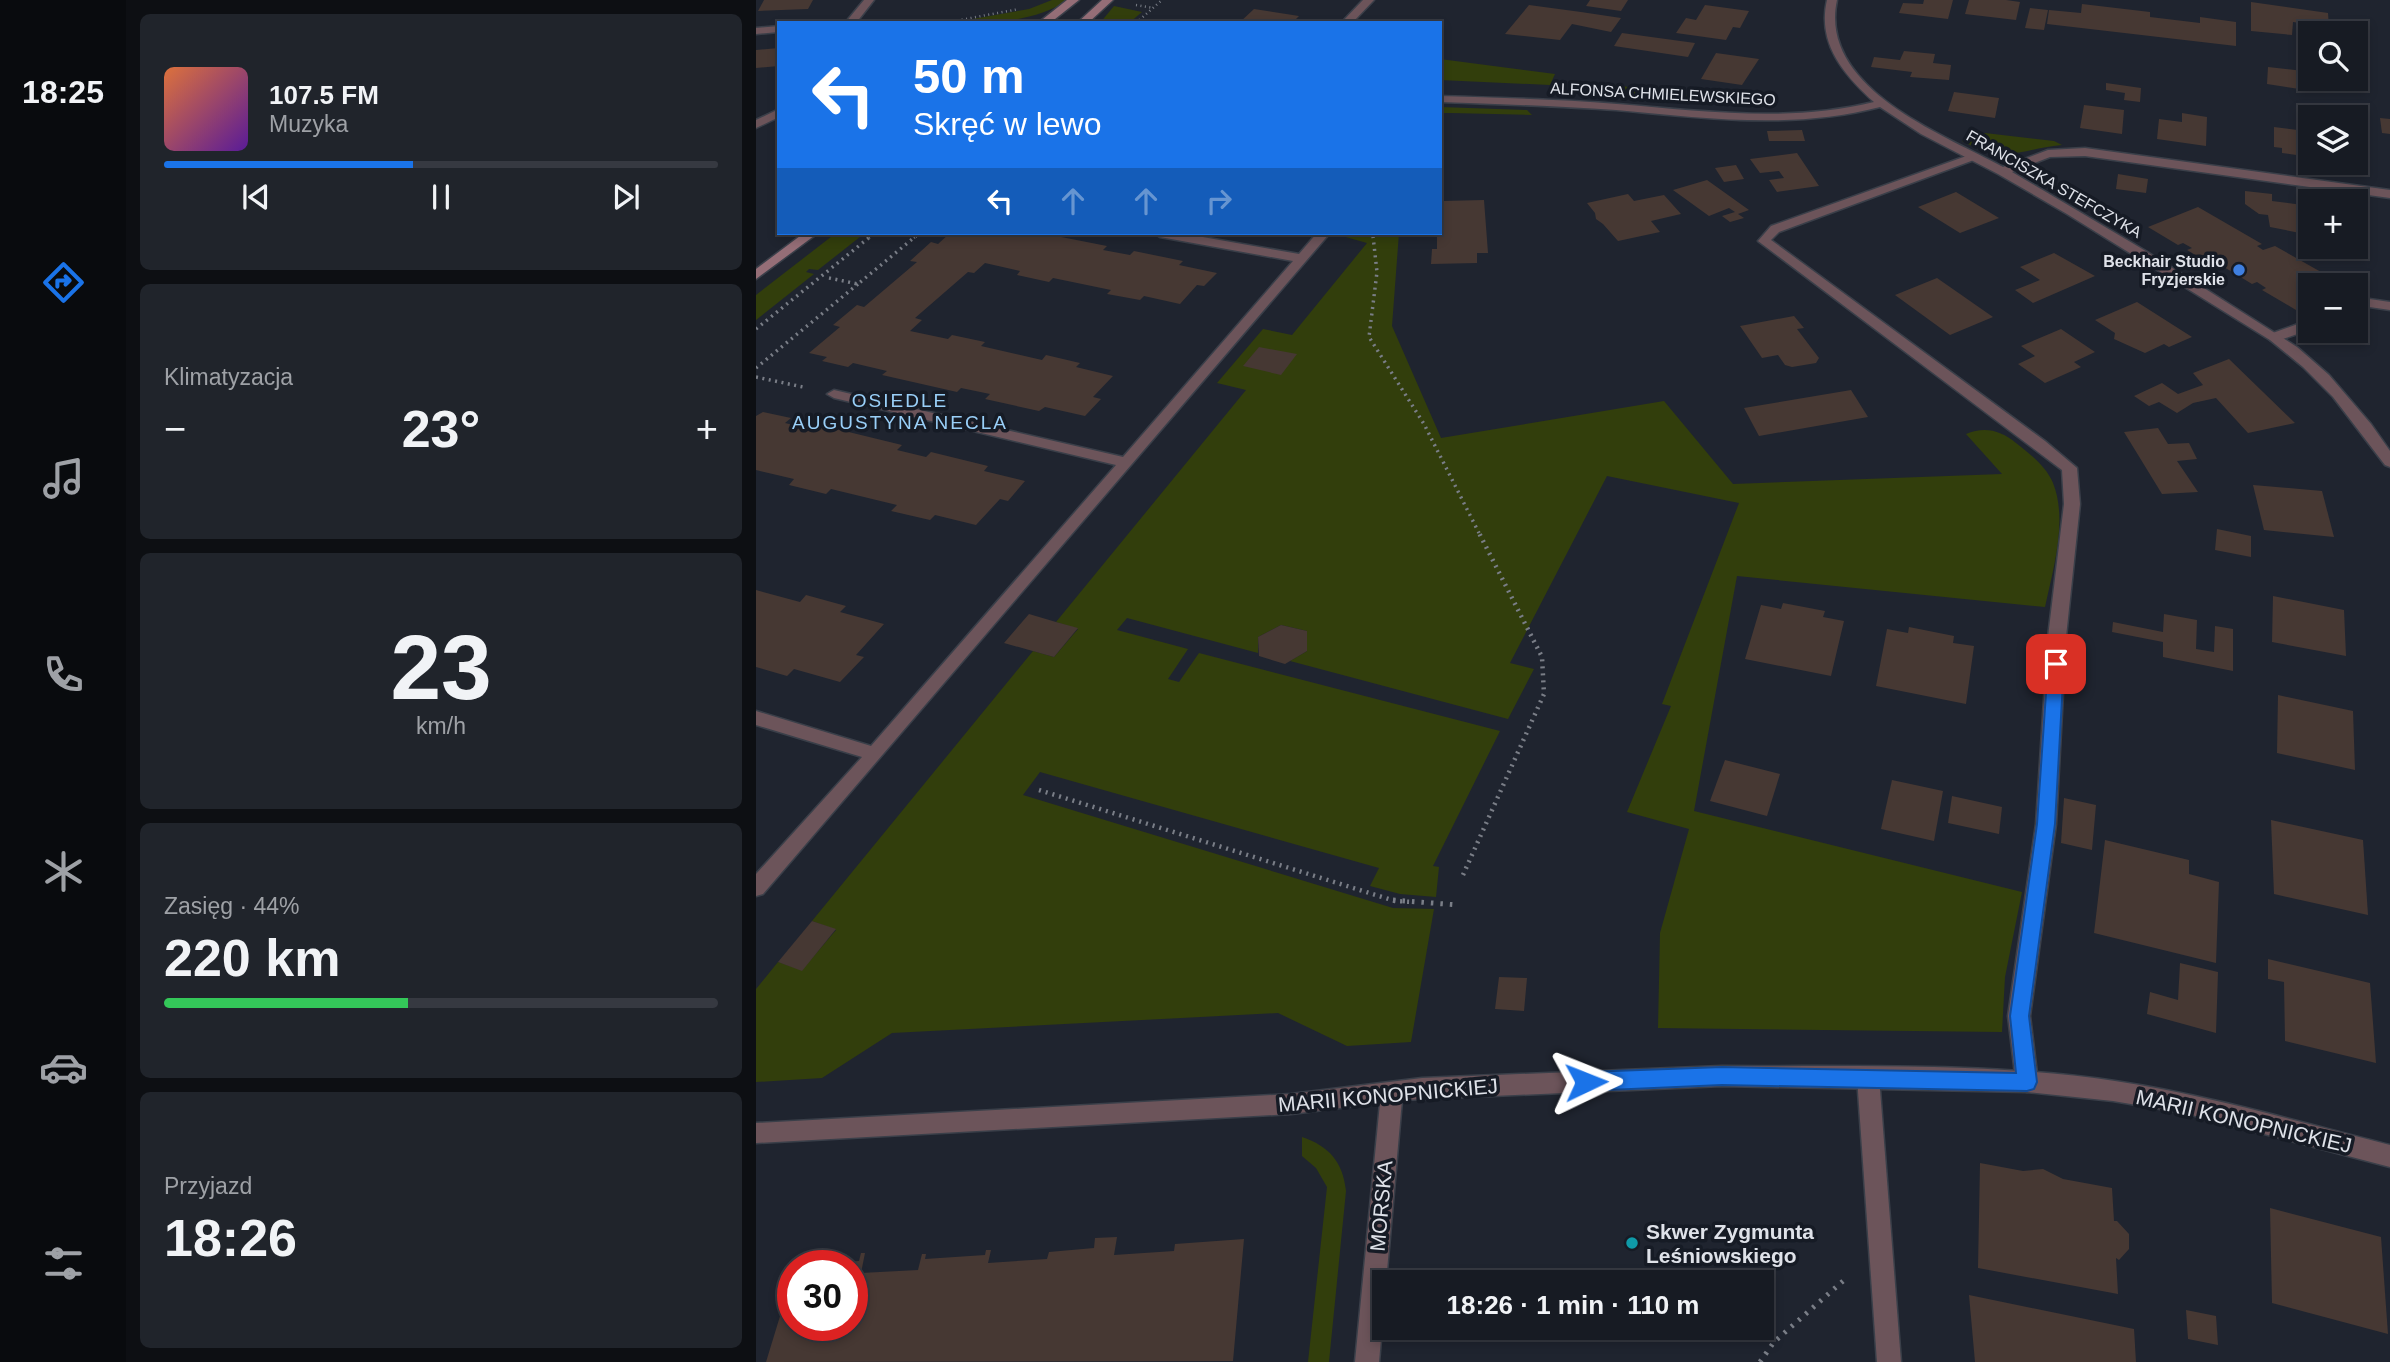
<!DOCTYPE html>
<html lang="pl">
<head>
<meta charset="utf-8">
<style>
	:root { --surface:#171b23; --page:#20242b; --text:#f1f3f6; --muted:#9ea1a6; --line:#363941; --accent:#1a73e8 }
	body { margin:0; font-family:Helvetica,sans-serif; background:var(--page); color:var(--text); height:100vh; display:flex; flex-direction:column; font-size:26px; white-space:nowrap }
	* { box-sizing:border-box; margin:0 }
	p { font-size:23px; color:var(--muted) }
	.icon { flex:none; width:38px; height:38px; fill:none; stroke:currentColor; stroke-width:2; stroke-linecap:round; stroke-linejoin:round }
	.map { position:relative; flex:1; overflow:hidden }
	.panel { display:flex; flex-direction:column; gap:14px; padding:14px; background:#0d0f13; width:630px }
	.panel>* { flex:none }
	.hud { position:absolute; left:21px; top:21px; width:665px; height:214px; border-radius:0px; box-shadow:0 4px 10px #0003,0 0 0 2px var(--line); background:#1a73e8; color:#fff; overflow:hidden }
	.fabs { position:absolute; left:1542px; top:21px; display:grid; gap:14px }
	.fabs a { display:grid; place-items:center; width:70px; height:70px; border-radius:0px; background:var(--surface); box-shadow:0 4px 10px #0003,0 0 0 2px var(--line); font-size:35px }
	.speed { position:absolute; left:21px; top:1250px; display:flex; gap:14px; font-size:35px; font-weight:700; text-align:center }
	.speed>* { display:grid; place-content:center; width:91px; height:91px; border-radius:50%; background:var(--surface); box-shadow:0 4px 10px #0003,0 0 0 2px var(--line); line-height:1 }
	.speed .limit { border:10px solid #d22; background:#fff; color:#111 }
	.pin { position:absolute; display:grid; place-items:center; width:60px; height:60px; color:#fff; margin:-30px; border-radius:14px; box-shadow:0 4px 10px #0006 }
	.me { position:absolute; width:77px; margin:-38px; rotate:88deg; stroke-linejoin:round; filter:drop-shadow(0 0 5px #0008) }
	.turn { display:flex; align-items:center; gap:24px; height:147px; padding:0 21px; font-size:32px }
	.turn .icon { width:91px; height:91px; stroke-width:2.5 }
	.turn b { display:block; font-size:49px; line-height:60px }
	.lanes { display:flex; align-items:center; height:66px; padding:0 21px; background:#0003; justify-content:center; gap:35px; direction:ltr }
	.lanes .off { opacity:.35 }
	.big { font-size:52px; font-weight:800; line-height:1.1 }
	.panel .widget { flex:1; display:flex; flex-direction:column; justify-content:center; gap:10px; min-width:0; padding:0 24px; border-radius:10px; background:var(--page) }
	.panel .dial { align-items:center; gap:0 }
	.dial b { font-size:91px; line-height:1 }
	.song { display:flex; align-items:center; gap:21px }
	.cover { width:84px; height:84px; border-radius:10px; background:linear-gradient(135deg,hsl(20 70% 55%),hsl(270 70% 35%)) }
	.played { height:7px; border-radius:4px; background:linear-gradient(90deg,var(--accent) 45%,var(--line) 45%) }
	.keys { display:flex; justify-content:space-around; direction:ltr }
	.heat { display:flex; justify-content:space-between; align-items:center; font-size:38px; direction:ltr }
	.charge { height:10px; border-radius:5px; background:linear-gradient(90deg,#34c759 44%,var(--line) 0) }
	.trip { position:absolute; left:616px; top:1270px; width:402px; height:70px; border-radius:0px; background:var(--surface); box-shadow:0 4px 10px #0003,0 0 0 2px var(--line); font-weight:800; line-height:70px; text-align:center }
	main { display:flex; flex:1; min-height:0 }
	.dock { display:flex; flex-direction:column; width:126px; justify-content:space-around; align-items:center; background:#090b0e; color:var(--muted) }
	.dock .icon { width:49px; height:49px }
	.dock .current { color:var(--accent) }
	.dock b { font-size:32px; color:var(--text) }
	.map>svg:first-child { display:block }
	.green { fill:#323e0c }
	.building { fill:#463833 }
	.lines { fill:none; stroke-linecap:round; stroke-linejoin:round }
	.lane-casing { stroke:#3a3f49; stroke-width:3 }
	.street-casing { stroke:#3a3f49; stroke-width:3 }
	.secondary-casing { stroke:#3a3f49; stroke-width:3 }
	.path-far3 { stroke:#7a7e87; stroke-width:2.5; stroke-dasharray:1 3.5; stroke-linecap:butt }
	.path-far2 { stroke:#7a7e87; stroke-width:3.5; stroke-dasharray:2 4.5; stroke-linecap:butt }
	.path-far1 { stroke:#7a7e87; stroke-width:4.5; stroke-dasharray:2 5; stroke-linecap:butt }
	.path { stroke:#7a7e87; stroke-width:5; stroke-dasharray:2.5 7; stroke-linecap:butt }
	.lane { fill:#6c545a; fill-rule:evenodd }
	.street { fill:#6c545a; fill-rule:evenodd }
	.secondary { fill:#956e77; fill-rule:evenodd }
	.route { fill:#1a73e8; stroke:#114b97; stroke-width:2 }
	.shop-dot { fill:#3f7fe0; stroke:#161b25; stroke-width:2.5 }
	.culture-dot { fill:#0f9aa8; stroke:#161b25; stroke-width:2.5 }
	.labels { text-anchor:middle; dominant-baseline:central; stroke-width:7; stroke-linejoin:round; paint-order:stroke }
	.far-street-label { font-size:16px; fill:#dfe2e9; stroke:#161b25 }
	.far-poi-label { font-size:16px; font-weight:bold; fill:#dfe2e9; stroke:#161b25; text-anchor:end }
	.neighbourhood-label { font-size:19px; letter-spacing:2px; fill:#99cff8; stroke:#161b25 }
	.near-street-label { font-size:21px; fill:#dfe2e9; stroke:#161b25 }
	.near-poi-label { font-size:21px; font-weight:bold; fill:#dfe2e9; stroke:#161b25; text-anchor:start }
</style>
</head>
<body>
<main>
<nav class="dock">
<b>18:25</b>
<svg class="icon current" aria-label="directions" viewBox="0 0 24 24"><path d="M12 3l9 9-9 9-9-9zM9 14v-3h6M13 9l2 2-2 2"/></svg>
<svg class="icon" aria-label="music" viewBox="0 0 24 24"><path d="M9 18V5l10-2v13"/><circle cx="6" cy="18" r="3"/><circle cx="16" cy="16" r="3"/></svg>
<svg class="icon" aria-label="phone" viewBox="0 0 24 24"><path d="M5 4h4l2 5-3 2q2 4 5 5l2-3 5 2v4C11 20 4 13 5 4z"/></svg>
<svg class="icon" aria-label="climate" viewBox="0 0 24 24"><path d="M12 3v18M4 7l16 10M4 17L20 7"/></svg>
<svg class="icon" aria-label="car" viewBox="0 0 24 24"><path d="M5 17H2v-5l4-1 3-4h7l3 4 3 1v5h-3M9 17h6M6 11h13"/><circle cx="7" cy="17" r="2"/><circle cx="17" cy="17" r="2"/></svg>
<svg class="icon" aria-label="filters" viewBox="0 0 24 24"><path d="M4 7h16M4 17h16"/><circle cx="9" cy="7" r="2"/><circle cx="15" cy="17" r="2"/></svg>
</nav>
<section class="panel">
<div class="widget">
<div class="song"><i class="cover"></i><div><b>107.5 FM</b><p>Muzyka</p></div></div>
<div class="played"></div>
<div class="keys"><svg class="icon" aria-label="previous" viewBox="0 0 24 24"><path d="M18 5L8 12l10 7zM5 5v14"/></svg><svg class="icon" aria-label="pause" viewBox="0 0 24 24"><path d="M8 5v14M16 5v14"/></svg><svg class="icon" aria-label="next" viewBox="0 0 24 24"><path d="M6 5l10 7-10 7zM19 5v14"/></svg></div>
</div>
<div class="widget"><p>Klimatyzacja</p>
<div class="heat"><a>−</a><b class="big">23°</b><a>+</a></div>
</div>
<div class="widget dial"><b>23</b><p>km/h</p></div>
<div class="widget"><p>Zasięg · 44%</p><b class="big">220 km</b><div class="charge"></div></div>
<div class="widget"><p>Przyjazd</p><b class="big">18:26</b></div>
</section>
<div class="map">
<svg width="1634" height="1362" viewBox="0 0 1634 1362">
	<rect width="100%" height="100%" fill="#1f242f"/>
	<g class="green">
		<path d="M296 0H313C275 23 237 23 194 23L273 9Z"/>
		<polygon points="358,6 386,12 373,23 344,23"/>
		<polygon points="684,59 799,74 794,85 684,80"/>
		<polygon points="845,83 996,105 872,96 841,90"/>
		<polygon points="684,107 771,110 776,115 695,113 684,113"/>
		<path d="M1229 133 1298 141 1306 145C1263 149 1250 165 1206 141Z"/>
		<polygon points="80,233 109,233 62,270 53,269 50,272 58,274 0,320 0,295"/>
		<path d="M589 233H643L636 326 685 438 908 401 977 484 1246 474 1210 434C1228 426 1245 430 1260 443 1274 454 1290 466 1297 483 1312 520 1297 570 1289 607L981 576 938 811 1266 892 1249 977 1246 1032 902 1028 904 933 933 829 871 812 915 706 906 704 983 503 851 476 754 663 778 669 752 719 534 661 551 651V631L525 625 502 637V653L371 618 361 630 432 649 412 679 423 682 443 653 744 731 677 866 683 867 680 897 644 894 614 886 623 868 284 772 267 795 637 908 678 909 655 1042 591 1046 522 1013 136 1033 66 1078 0 1082V989L22 962 46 970 80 930 56 921 277 651 298 657 322 629 300 622 490 390 461 383 507 329 536 335 611 243 586 236Z"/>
		<path d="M546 1137C573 1146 587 1162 590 1191L573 1362H552L571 1187 560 1168 546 1156Z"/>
	</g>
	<g class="building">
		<polygon points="8,0 57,0 52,9 2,11"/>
		<polygon points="834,0 872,0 865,11 830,6"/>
		<polygon points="1168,0 1197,0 1192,19 1143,13 1147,3 1167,4"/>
		<polygon points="1213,0 1250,0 1264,2 1260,20 1209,14"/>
		<polygon points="1495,2 1572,13 1573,27 1537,22 1536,35 1495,31"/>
		<polygon points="1326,4 1394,12 1394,17 1444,23 1444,17 1480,22 1480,46 1291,24 1293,10 1325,13"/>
		<polygon points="773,5 825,12 865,18 855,32 816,24 804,40 749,34"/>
		<polygon points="949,5 993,11 984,28 977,27 970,40 920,33 930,18 940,20"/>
		<polygon points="1274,8 1292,10 1288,30 1269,28"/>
		<polygon points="498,9 543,16 536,23 483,23"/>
		<polygon points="866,33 939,43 932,57 858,46"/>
		<polygon points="23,48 23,66 0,68 0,50"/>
		<polygon points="1148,51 1179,54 1177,63 1195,65 1193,80 1154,77 1156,72 1115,67 1118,57 1144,60"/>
		<polygon points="960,53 1003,59 986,85 945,79"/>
		<polygon points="1512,67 1548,71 1554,73 1554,79 1576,79 1576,85 1570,84 1570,93 1511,84"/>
		<polygon points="1350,83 1385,88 1384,102 1368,100 1369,93 1350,90"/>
		<polygon points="1198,92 1243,98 1239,118 1192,111"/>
		<polygon points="1328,105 1368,110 1366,134 1324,128"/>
		<polygon points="1426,113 1451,117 1450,146 1401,139 1403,119 1426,122"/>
		<polygon points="1624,118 1634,119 1634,134 1626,133"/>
		<polygon points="1518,127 1549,131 1549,128 1554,128 1554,157 1526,153 1526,148 1518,147"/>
		<polygon points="1046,130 1049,141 1013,141 1011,131"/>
		<polygon points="1041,153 1063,186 1021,192 1013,180 1028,178 1023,171 1004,173 994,159"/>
		<polygon points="980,165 988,179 968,182 959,168"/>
		<polygon points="1362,174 1392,179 1390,193 1360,189"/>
		<polygon points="951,180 993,210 982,214 988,218 974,222 966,216 979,212 973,208 953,216 917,190"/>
		<polygon points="1489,191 1516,194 1516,201 1554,206 1554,235 1514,227 1512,215 1503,214 1489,204"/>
		<polygon points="1200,192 1243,218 1204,233 1162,207"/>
		<polygon points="872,194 878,201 908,195 925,214 895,221 904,232 862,241 847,224 840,219 839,213 831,203"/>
		<polygon points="728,200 732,253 721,253 721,263 675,264 676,249 681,249 681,233 684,233 687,201"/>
		<polygon points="1442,207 1506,244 1501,246 1507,250 1519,246 1588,285 1554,285 1554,304 1540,310 1506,290 1510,288 1501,282 1496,284 1463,264 1458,266 1431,250 1436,248 1427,243 1422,245 1392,227"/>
		<polygon points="194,233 263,233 279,236 285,233 351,246 347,250 374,255 378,251 427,261 423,265 461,273 448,286 441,285 424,304 388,296 384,300 351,294 355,290 297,278 293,282 261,275 264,271 229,263 218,273 212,272 159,318 166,320 154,331 192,339 196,335 229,342 225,346 286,360 290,355 324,363 320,367 357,376 337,397 345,399 329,416 289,407 283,411 229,399 234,394 205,388 201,392 126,375 131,371 97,363 92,367 66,361 71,357 53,353 84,327 77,325 101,305 108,307 161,262 154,261 175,242 182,244"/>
		<polygon points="1298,253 1339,276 1277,303 1259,290 1284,280 1264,267"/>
		<polygon points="1181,278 1237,317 1194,335 1139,295"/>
		<polygon points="1381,302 1436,337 1413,347 1408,344 1389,353 1358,339 1359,333 1339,320"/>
		<polygon points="1038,316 1048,328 1041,329 1063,358 1060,363 1036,367 1029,365 1022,355 1006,358 984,326"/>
		<polygon points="1305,329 1339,352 1318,362 1325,367 1289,383 1262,364 1279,356 1265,346"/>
		<polygon points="1580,331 1587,331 1599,338 1582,344 1569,335"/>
		<polygon points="503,347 541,354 525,375 487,366"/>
		<polygon points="1473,359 1539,423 1492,433 1460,398 1437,403 1421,413 1403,402 1393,406 1378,396 1406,383 1422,394 1447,385 1437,373"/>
		<polygon points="1095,390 1112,417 1003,436 988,408"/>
		<polygon points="7,412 35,418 29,423 62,431 68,426 146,445 141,450 170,457 175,452 232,466 228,471 269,481 252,501 244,499 220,525 179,515 174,520 135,511 141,505 75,489 70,494 33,485 38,479 0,470 0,416"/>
		<polygon points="1402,428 1412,444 1433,443 1441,459 1421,461 1442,492 1406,494 1368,432"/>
		<polygon points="1497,485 1566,491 1578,537 1508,530"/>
		<polygon points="1461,529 1495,536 1495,557 1459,550"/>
		<polygon points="0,590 44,602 50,595 90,606 84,612 128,624 100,655 108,657 84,682 38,669 31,676 0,667"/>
		<polygon points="1517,596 1588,610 1590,656 1516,642"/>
		<polygon points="1027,603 1069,611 1067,617 1088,621 1075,676 989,659 1005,605 1025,609"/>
		<polygon points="273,614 300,622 322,628 298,657 248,643"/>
		<polygon points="1408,614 1441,620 1440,649 1458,652 1459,626 1477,629 1477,671 1407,657 1407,642 1356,632 1357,622 1407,632"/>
		<polygon points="525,625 551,631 551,651 529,664 503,656 502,637"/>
		<polygon points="1153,627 1198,636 1197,643 1218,646 1210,704 1120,686 1131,629 1152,633"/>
		<polygon points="1522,695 1597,711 1599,770 1521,753"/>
		<polygon points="969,760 1024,774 1011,816 954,801"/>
		<polygon points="1136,780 1187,791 1178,841 1125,829"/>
		<polygon points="1196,796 1246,807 1243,834 1192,823"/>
		<polygon points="1308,798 1340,805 1336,850 1305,843"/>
		<polygon points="1515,820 1607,840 1612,915 1518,894"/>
		<polygon points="1349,840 1433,860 1433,874 1463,882 1460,963 1338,933"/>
		<polygon points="56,921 80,929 46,971 22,962"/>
		<polygon points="1512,959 1614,983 1620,1063 1529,1041 1528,982 1512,979"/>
		<polygon points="1424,963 1462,972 1460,1033 1391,1014 1394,992 1422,1000"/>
		<polygon points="743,977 771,978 768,1011 739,1009"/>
		<polygon points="1224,1163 1267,1171 1287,1169 1307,1179 1356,1188 1358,1221 1361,1221 1373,1234 1373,1249 1363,1260 1360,1258 1362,1294 1222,1268"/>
		<polygon points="1514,1208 1625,1237 1632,1334 1516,1303"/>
		<polygon points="361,1237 358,1255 418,1251 419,1244 488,1239 477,1361 10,1362 36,1277 37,1325 96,1325 96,1265 75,1263 103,1261 105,1253 109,1253 105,1273 162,1270 166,1254 170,1254 169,1259 229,1255 230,1250 235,1250 232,1263 291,1259 293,1252 338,1248 339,1238"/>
		<polygon points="1213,1295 1378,1329 1380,1362 1219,1362"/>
		<polygon points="1430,1310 1460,1316 1462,1345 1432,1339"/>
	</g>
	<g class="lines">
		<g class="lane-casing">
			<g id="lane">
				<polygon points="1216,154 1226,157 1023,232 1015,240 1289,441 1321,468 1324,504 1310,637 1300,824 1274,1016 1282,1082 1279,1089 1271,1092 1263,1089 1260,1082 1252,1016 1280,824 1292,637 1308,504 1306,470 1002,241 1015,226"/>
				<polygon points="1600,297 1634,302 1634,310 1600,305"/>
				<polygon points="1554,305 1553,330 1524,340 1514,340 1514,334 1542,324 1547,309"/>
				<polygon points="1112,1067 1120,1070 1123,1077 1145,1362 1121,1362 1101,1077 1104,1070"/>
			</g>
		</g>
		<g class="street-casing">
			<g id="street">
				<polygon points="108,0 118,0 100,23 89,23"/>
				<polygon points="607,0 618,0 596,23 585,23"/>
				<path d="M1071 0H1081C1062 88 1186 134 1247 167L1292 150 1329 148 1634 190V198L1329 156 1294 157 1256 172 1388 250 1541 347 1573 375 1615 424 1634 451V467L1629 465 1577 397 1547 367 1514 340 1311 214 1242 174 1165 134 1124 107C1036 130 949 118 860 110 801 106 743 104 684 102V96C743 98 803 99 861 104 947 111 1033 123 1118 102 1087 74 1061 43 1071 0Z"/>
				<polygon points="23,26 23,32 0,34 0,28"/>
				<polygon points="23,109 23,117 0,128 0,120"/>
				<polygon points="398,233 424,233 543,254 561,233 574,233 7,894 0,896 0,874 106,757 0,725 0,711 115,746 360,465 78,398 71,394 78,390 367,457 537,261 404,237"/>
				<path d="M966 1066C1096 1067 1230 1062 1359 1081 1452 1095 1543 1122 1634 1145V1167L1428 1113 1357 1101 1271 1092 966 1086 646 1100 623 1362H599L624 1103 535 1114 0 1143V1123L535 1094 666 1078Z"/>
			</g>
		</g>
		<g class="secondary-casing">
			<g id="secondary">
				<polygon points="311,0 323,0 294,23 282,23"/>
				<polygon points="346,0 357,0 332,23 321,23"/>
				<polygon points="48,233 62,233 0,279 0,269"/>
			</g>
		</g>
		<g class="path-far3">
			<polyline points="380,5 397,8"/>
			<polyline points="188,23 263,9"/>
			<polyline points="380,23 406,0"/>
			<polyline points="616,233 617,238"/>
			<polyline points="113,238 119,233"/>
			<polyline points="158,238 164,233"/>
		</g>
		<g class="path-far2">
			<polyline points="617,236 621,272 613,337 668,424 723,533"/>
			<polyline points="73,278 102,284 160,236"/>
			<polyline points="0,329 115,236"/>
			<polyline points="0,368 102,284"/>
			<polyline points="0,377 47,387"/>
		</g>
		<g class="path-far1">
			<polyline points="283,790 639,901 658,902"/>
			<polyline points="707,875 788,694 786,657 722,531"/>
		</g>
		<g class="path">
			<polyline points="637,900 702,905"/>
			<polyline points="1004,1362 1018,1342 1087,1281"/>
		</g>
		<use href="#lane" class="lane"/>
		<use href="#street" class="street"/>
		<use href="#secondary" class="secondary"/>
	</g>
	<polygon class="route" points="1300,658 1308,664 1299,824 1273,1016 1281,1082 1278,1089 1271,1091 966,1085 830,1091 823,1088 820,1082 823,1075 830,1072 966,1067 1260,1073 1254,1016 1281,824 1292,664"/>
	<circle class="shop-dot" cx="1483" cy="270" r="7"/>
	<circle class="culture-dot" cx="876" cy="1243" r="7"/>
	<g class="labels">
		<g class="far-street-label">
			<text transform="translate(907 94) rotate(3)">ALFONSA CHMIELEWSKIEGO</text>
			<text transform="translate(1298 184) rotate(30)">FRANCISZKA STEFCZYKA</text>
		</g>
		<g class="far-poi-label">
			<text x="1469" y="261">Beckhair Studio<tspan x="1469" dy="18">Fryzjerskie</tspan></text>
		</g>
		<g class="neighbourhood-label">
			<text x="144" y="400">OSIEDLE<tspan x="144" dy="22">AUGUSTYNA NECLA</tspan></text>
		</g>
		<g class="near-street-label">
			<text transform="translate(632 1095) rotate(-5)">MARII KONOPNICKIEJ</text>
			<text transform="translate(1488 1121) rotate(13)">MARII KONOPNICKIEJ</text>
			<text transform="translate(625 1206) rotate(-85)">MORSKA</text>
		</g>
		<g class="near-poi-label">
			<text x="890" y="1231">Skwer Zygmunta<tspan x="890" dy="24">Leśniowskiego</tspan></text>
		</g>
	</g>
</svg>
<div class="fabs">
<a><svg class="icon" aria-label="search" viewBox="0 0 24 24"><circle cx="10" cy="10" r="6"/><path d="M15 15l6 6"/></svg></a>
<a><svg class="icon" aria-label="layers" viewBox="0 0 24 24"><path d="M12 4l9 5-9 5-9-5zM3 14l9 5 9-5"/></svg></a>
<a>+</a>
<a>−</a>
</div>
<div class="speed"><div class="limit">30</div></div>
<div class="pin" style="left:1300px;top:664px;background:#d93025"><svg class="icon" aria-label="arrive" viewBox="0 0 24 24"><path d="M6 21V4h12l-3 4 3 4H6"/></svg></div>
<svg class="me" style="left:830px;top:1082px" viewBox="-20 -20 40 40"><path d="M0-17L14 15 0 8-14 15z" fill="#1a73e8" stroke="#fff" stroke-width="4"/></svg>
<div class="trip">18:26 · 1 min · 110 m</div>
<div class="hud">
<div class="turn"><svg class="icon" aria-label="left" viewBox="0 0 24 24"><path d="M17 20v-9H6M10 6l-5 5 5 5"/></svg><div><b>50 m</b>Skręć w lewo</div></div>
<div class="lanes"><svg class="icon" aria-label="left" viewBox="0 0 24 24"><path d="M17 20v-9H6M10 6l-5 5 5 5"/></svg><svg class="icon off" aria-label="ahead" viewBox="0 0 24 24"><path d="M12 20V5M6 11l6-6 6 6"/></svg><svg class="icon off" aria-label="ahead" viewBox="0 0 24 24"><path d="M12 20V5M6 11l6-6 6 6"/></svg><svg class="icon off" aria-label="right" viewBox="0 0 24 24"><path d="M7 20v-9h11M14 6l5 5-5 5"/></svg></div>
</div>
</div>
</main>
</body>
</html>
